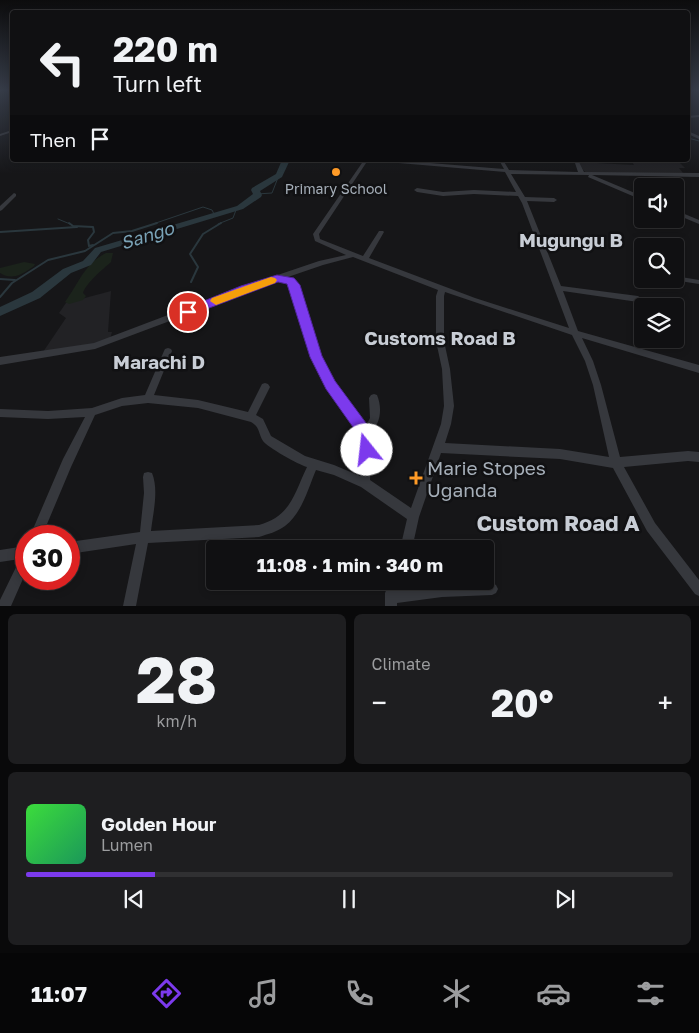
<!DOCTYPE html>
<html lang="en">
<head>
<meta charset="utf-8">
<style>
	:root { --surface:#101012; --page:#1e1e20; --text:#f1f3f6; --muted:#9c9d9f; --line:#303032; --accent:#7c3aed }
	body { margin:0; font-family:"Golos Text",sans-serif; background:var(--page); color:var(--text); height:100vh; display:flex; flex-direction:column; font-size:19px; white-space:nowrap }
	* { box-sizing:border-box; margin:0 }
	p { font-size:16px; color:var(--muted) }
	.icon { flex:none; width:28px; height:28px; fill:none; stroke:currentColor; stroke-width:2; stroke-linecap:round; stroke-linejoin:round }
	.map { position:relative; height:606px; overflow:hidden }
	.panel { display:flex; flex-direction:column; gap:8px; padding:8px; background:#09090a; flex:1 }
	.panel>* { flex:none }
	.banner { position:absolute; left:10px; top:10px; width:680px; height:152px; border-radius:5px; box-shadow:0 2px 8px #0003,0 0 0 1px var(--line); background:#101012; color:var(--text); overflow:hidden }
	.controls { position:absolute; left:634px; top:178px; display:grid; gap:10px }
	.controls a { display:grid; place-items:center; width:50px; height:50px; border-radius:5px; background:var(--surface); box-shadow:0 2px 8px #0003,0 0 0 1px var(--line); font-size:25px }
	.speed { position:absolute; left:15px; top:525px; display:flex; gap:10px; font-size:25px; font-weight:700; text-align:center }
	.speed>* { display:grid; place-content:center; width:65px; height:65px; border-radius:50%; background:var(--surface); box-shadow:0 2px 8px #0003,0 0 0 1px var(--line); line-height:1 }
	.speed .limit { border:8px solid #d22; background:#fff; color:#111 }
	.pin { position:absolute; display:grid; place-items:center; width:42px; height:42px; color:#fff; margin:-21px; border:2px solid #fff; border-radius:50%; box-shadow:0 1px 5px #0007 }
	.me { position:absolute; width:55px; margin:-28px; rotate:344deg; stroke-linejoin:round; filter:drop-shadow(0 0 4px #0008) }
	.turn { display:flex; align-items:center; gap:18px; height:105px; padding:0 20px; font-size:22px }
	.turn .icon { width:65px; height:65px; stroke-width:2.5 }
	.turn b { display:block; font-size:35px; line-height:42px }
	.then { display:flex; align-items:center; height:48px; padding:0 20px; background:#0003; gap:10px; font-size:19px }
	.big { font-size:38px; font-weight:700; line-height:1.1 }
	.panel .tile { flex:1; display:flex; flex-direction:column; justify-content:center; gap:8px; min-width:0; padding:0 18px; border-radius:8px; background:var(--page) }
	.panel .dial { align-items:center; gap:0 }
	.dial b { font-size:65px; line-height:1 }
	.song { display:flex; align-items:center; gap:15px }
	.cover { width:60px; height:60px; border-radius:8px; background:linear-gradient(135deg,hsl(120 70% 55%),hsl(150 70% 35%)) }
	.played { height:5px; border-radius:2px; background:linear-gradient(90deg,var(--accent) 20%,var(--line) 20%) }
	.keys { display:flex; justify-content:space-around; direction:ltr }
	.heat { display:flex; justify-content:space-between; align-items:center; font-size:28px; direction:ltr }
	.panel .tiles { flex:1; display:grid; gap:8px; grid-template-columns:1fr 1fr }
	.tile:last-child { grid-column:span 2 }
	.trip { position:absolute; left:206px; top:540px; width:288px; height:50px; border-radius:5px; background:var(--surface); box-shadow:0 2px 8px #0003,0 0 0 1px var(--line); font-weight:700; line-height:50px; text-align:center }
	.dock { display:flex; height:80px; justify-content:space-around; align-items:center; background:#060607; color:var(--muted) }
	.dock .icon { width:35px; height:35px }
	.dock .on { color:var(--accent) }
	.dock b { font-size:22px; color:var(--text) }
	.map>svg:first-child { display:block }
	.built { fill:#222225 }
	.green { fill:#1b231b }
	.lines { fill:none; stroke-linecap:round; stroke-linejoin:round }
	.stream-far1 { stroke:#2a373d; stroke-width:1 }
	.stream { stroke:#2a373d; stroke-width:2 }
	.river { fill:#2a373d; fill-rule:evenodd }
	.minor { fill:#36383d; fill-rule:evenodd }
	.route { fill:#7c3aed; stroke:#51269a }
	.slow { fill:#f59e0b }
	.poi-dot { fill:#ff9b27; stroke:#111113; stroke-width:2 }
	.labels { text-anchor:middle; dominant-baseline:central; stroke-width:5; stroke-linejoin:round; paint-order:stroke }
	.far-poi-label { font-size:14px; fill:#a6afb9; stroke:#111113 }
	.water-label { font-size:18px; font-style:italic; fill:#7aa3b7; stroke:#111113 }
	.quarter-label { font-size:19px; font-weight:bold; fill:#c8cdd5; stroke:#111113 }
	.near-poi-label { font-size:19px; fill:#a6afb9; stroke:#111113; text-anchor:start }
	.near-quarter-label { font-size:22px; font-weight:bold; fill:#c8cdd5; stroke:#111113 }
</style>
</head>
<body>
<div class="map">
<svg width="699" height="606" viewBox="0 0 699 606">
	<rect width="100%" height="100%" fill="#161618"/>
	<g class="built">
		<polygon points="631,160 677,160 685,168 679,168 683,173 587,173 584,171 578,162 634,165"/>
		<polygon points="111,291 108,332 112,332 110,339 95,344 43,352 66,318 59,313 66,303"/>
	</g>
	<g class="green">
		<path d="M106 253H113L111 262C103 269 86 283 83 293L86 296 83 300 69 304 65 302C79 283 84 264 106 253Z"/>
		<path d="M24 262 35 264 34 266C23 274 12 281 0 273V268Z"/>
	</g>
	<g class="lines">
		<g class="stream-far1">
			<polyline points="688,138 699,141"/>
			<polyline points="257,194 272,193 279,175"/>
			<polyline points="58,219 70,224"/>
			<polyline points="153,224 203,207 212,210 214,214"/>
			<polyline points="218,224 233,218 236,210"/>
		</g>
		<g class="stream">
			<polyline points="69,223 73,226 93,227 94,232 88,240 89,246 93,245"/>
			<polyline points="0,232 77,227"/>
			<polyline points="0,279 15,280"/>
			<polyline points="191,282 198,267 190,254 203,234 221,223"/>
			<polyline points="0,297 12,283 48,260 85,251 113,233 132,231 157,223"/>
			<polyline points="0,309 3,310"/>
		</g>
		<polygon class="river" points="282,160 290,160 282,177 260,191 262,195 261,197 243,209 101,252 91,265 71,273 40,298 0,316 0,307 32,292 63,269 83,261 95,248 237,206 253,194 251,190 252,188 276,174"/>
		<g class="minor">
			<polygon points="699,115 699,117 688,118 688,116"/>
			<polygon points="12,130 12,132 0,136 0,134"/>
			<polygon points="688,131 699,136 699,139 688,134"/>
			<path d="M364 160H368L319 234 320 239 363 256 379 231H383L384 232 369 258 475 298 569 328 522 203 518 196 474 194 443 196 417 192 414 190 417 188 443 192 474 190 516 192 505 172 375 161 373 160H393L504 169 499 160H503L509 170 578 172 574 160H578L584 172 699 173V177L592 175 642 196V200L588 177 589 175 511 174 525 197 554 198 557 200 554 202 527 201 561 286 638 296 642 299 638 302 563 291 578 331 699 365V373L582 338 593 361 601 385 620 457 688 451 699 452V462L688 461 624 467 655 523 699 580V596L695 594 647 531 613 468 560 459 441 453 419 517 412 549H400L407 519 361 487 334 475 316 470C308 489 302 513 285 526 277 532 268 534 259 537L148 543 136 606H123L136 544 69 554V542L140 532 144 493 143 477 144 473 148 472 152 473C159 490 153 513 151 531L259 525C291 516 294 494 307 467 299 465 267 447 263 441 258 433 260 427 251 422L198 408 148 403 122 406 95 415 71 467 42 536H30L63 459 85 417 48 419 0 417V409L48 411 92 408 122 398 145 395 164 351 165 349 168 348 171 349 172 351 154 395 198 400 248 412 262 384 265 383 268 384 270 387 256 415 263 419 271 436 305 456 334 465 360 476 362 444 357 429 327 388 312 357 291 286 288 283 277 281 95 349 0 365V357L94 343 242 287 319 261 346 255 315 241 313 234ZM353 257 438 290 436 296V341L442 369 444 406 441 424 411 508 370 480 372 444 369 436C380 424 383 410 377 395L374 394 371 395 369 398 370 418 366 426 333 382 320 357 298 285 293 279 285 278 323 265ZM445 292 572 335 585 361 593 385 609 457 560 449 445 443 451 424 454 406 450 369 444 341V296Z"/>
			<polygon points="14,193 16,194 16,196 2,210 0,211 0,206"/>
			<polygon points="675,210 699,220 699,224 675,214"/>
			<polygon points="635,273 642,273 642,277 635,277 634,275"/>
			<polygon points="675,276 699,280 699,284 673,280 672,279 675,279"/>
			<polygon points="26,546 26,572 11,606 0,606 0,600 20,559 0,562 0,550"/>
			<polygon points="390,581 402,581 399,590 442,585 492,583 496,585 498,589 496,593 492,595 442,597 397,603 397,606 385,606 385,593"/>
		</g>
	</g>
	<linearGradient id="sky" x2="0" y2="1"><stop stop-color="#0c0c0d"/><stop offset="0.52" stop-color="#363c48"/><stop offset="1" stop-color="#363c48" stop-opacity="0"/></linearGradient>
	<rect width="699" height="174" fill="url(#sky)"/>
	<polygon class="route" points="277,275 294,278 300,285 322,356 335,381 369,427 375,450 372,455 367,457 361,455 355,430 326,389 310,357 287,284 278,282 188,316 182,312 184,309 241,286"/>
	<polygon class="slow" points="271,277 275,278 277,280 275,283 216,305 210,301 212,298"/>
	<g class="poi-dot">
		<circle cx="336" cy="172" r="5"/>
		<path d="M413.5 470.5h5v5h5v5h-5v5h-5v-5h-5v-5h5z"/>
	</g>
	<g class="labels">
		<g class="far-poi-label">
			<text x="336" y="188">Primary School</text>
		</g>
		<g class="water-label">
			<text transform="translate(147 235) rotate(-17)">Sango</text>
		</g>
		<g class="quarter-label">
			<text x="571" y="239">Mugungu B</text>
			<text x="440" y="337">Customs Road B</text>
			<text x="159" y="361">Marachi D</text>
		</g>
		<g class="near-poi-label">
			<text x="427" y="467">Marie Stopes<tspan x="427" dy="22">Uganda</tspan></text>
		</g>
		<g class="near-quarter-label">
			<text x="558" y="522">Custom Road A</text>
		</g>
	</g>
</svg>
<div class="controls">
<a><svg class="icon" aria-label="sound" viewBox="0 0 24 24"><path d="M4 9h4l5-4v14l-5-4H4zM17 9q2 3 0 6"/></svg></a>
<a><svg class="icon" aria-label="search" viewBox="0 0 24 24"><circle cx="10" cy="10" r="6"/><path d="M15 15l6 6"/></svg></a>
<a><svg class="icon" aria-label="layers" viewBox="0 0 24 24"><path d="M12 4l9 5-9 5-9-5zM3 14l9 5 9-5"/></svg></a>
</div>
<div class="speed"><div class="limit">30</div></div>
<div class="pin" style="left:188px;top:312px;background:#d93025"><svg class="icon" aria-label="arrive" viewBox="0 0 24 24"><path d="M6 21V4h12l-3 4 3 4H6"/></svg></div>
<svg class="me" style="left:367px;top:450px" viewBox="-20 -20 40 40"><circle r="19" fill="#fff"/><path d="M0-13L10 11 0 6-10 11z" fill="#7c3aed"/></svg>
<div class="trip">11:08 · 1 min · 340 m</div>
<div class="banner">
<div class="turn"><svg class="icon" aria-label="left" viewBox="0 0 24 24"><path d="M17 20v-9H6M10 6l-5 5 5 5"/></svg><div><b>220 m</b>Turn left</div></div>
<div class="then">Then<svg class="icon" aria-label="arrive" viewBox="0 0 24 24"><path d="M6 21V4h12l-3 4 3 4H6"/></svg></div>
</div>
</div>
<section class="panel">
<div class="tiles">
<div class="tile dial"><b>28</b><p>km/h</p></div>
<div class="tile"><p>Climate</p>
<div class="heat"><a>−</a><b class="big">20°</b><a>+</a></div>
</div>
<div class="tile">
<div class="song"><i class="cover"></i><div><b>Golden Hour</b><p>Lumen</p></div></div>
<div class="played"></div>
<div class="keys"><svg class="icon" aria-label="previous" viewBox="0 0 24 24"><path d="M18 5L8 12l10 7zM5 5v14"/></svg><svg class="icon" aria-label="pause" viewBox="0 0 24 24"><path d="M8 5v14M16 5v14"/></svg><svg class="icon" aria-label="next" viewBox="0 0 24 24"><path d="M6 5l10 7-10 7zM19 5v14"/></svg></div>
</div>
</div>
</section>
<nav class="dock">
<b>11:07</b>
<svg class="icon on" aria-label="directions" viewBox="0 0 24 24"><path d="M12 3l9 9-9 9-9-9zM9 14v-3h6M13 9l2 2-2 2"/></svg>
<svg class="icon" aria-label="music" viewBox="0 0 24 24"><path d="M9 18V5l10-2v13"/><circle cx="6" cy="18" r="3"/><circle cx="16" cy="16" r="3"/></svg>
<svg class="icon" aria-label="phone" viewBox="0 0 24 24"><path d="M5 4h4l2 5-3 2q2 4 5 5l2-3 5 2v4C11 20 4 13 5 4z"/></svg>
<svg class="icon" aria-label="climate" viewBox="0 0 24 24"><path d="M12 3v18M4 7l16 10M4 17L20 7"/></svg>
<svg class="icon" aria-label="car" viewBox="0 0 24 24"><path d="M5 17H2v-5l4-1 3-4h7l3 4 3 1v5h-3M9 17h6M6 11h13"/><circle cx="7" cy="17" r="2"/><circle cx="17" cy="17" r="2"/></svg>
<svg class="icon" aria-label="filters" viewBox="0 0 24 24"><path d="M4 7h16M4 17h16"/><circle cx="9" cy="7" r="2"/><circle cx="15" cy="17" r="2"/></svg>
</nav>
</body>
</html>
